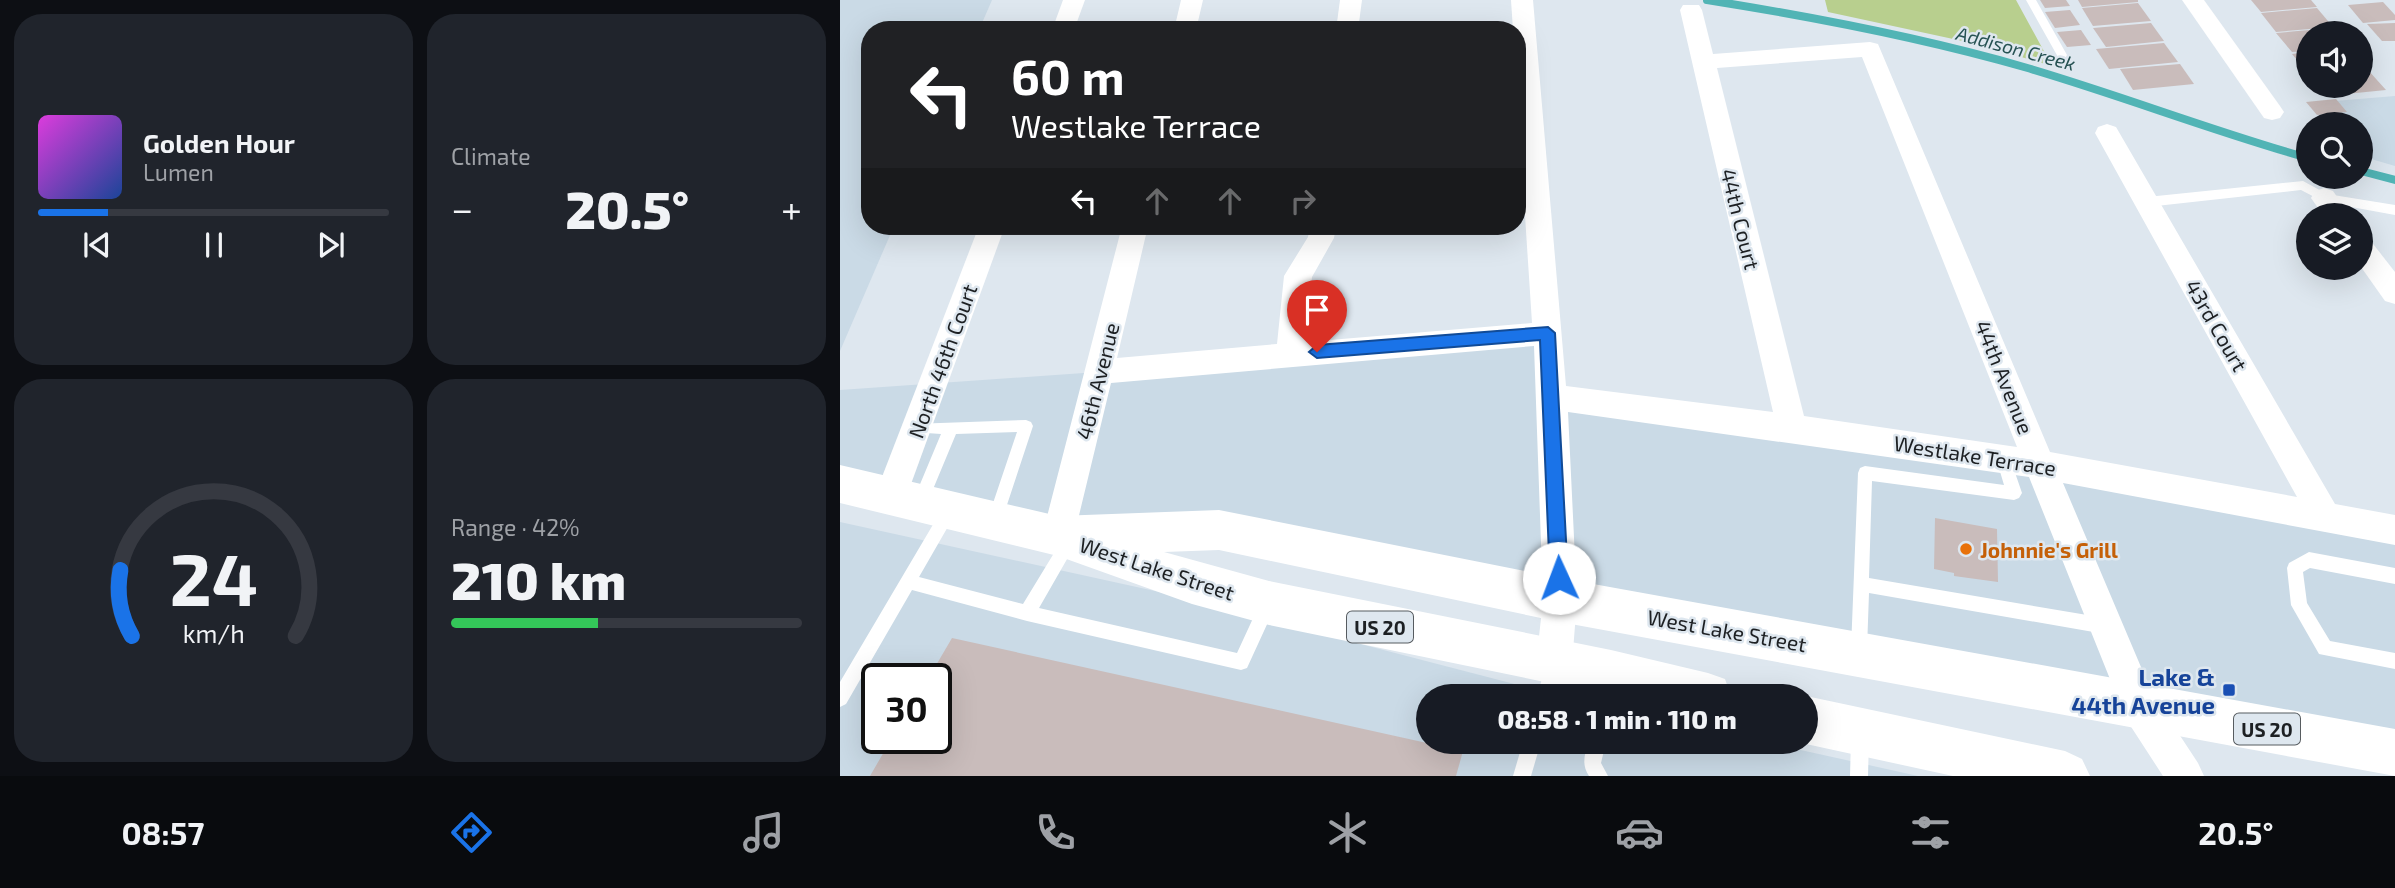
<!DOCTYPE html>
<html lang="en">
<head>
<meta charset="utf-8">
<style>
	:root { --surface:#171b24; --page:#20242c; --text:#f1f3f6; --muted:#9ea1a6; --line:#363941; --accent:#1a73e8 }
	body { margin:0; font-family:"Exo 2",sans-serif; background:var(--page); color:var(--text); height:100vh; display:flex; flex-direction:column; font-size:26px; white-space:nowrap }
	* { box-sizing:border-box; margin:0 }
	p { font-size:23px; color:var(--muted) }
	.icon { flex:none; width:38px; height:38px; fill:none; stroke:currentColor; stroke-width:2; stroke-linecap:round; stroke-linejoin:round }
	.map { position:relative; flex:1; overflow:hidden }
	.panel { display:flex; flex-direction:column; gap:14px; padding:14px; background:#0d0f14; width:840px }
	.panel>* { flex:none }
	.guide { position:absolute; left:21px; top:21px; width:665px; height:214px; border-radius:28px; box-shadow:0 7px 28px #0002; background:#202124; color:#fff; overflow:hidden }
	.buttons { position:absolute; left:1456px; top:21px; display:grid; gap:14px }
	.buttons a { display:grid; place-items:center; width:77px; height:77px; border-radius:50%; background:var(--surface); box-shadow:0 7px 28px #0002; font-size:35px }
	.speed { position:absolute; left:21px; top:663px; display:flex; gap:14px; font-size:35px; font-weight:700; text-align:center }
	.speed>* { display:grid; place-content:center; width:91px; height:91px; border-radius:50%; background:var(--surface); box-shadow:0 7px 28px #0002; line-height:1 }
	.speed .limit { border:4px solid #111; border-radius:10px; background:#fff; color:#111 }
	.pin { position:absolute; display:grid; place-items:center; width:60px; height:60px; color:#fff; margin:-72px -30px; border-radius:50% 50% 50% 0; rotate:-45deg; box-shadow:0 0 7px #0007 }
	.pin .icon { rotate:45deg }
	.me { position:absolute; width:77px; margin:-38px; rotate:358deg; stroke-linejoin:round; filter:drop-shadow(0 0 5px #0008) }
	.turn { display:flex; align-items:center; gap:24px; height:147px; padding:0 35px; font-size:32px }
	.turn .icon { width:91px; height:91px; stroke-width:2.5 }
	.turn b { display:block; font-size:49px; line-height:60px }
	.lanes { display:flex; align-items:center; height:66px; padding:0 35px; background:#0003; justify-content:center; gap:35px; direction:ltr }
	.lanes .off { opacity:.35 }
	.big { font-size:52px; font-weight:800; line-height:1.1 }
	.panel .card { flex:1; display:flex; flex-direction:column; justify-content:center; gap:10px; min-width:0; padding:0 24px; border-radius:28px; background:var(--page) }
	.panel .dial { align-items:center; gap:0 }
	.dial svg { height:182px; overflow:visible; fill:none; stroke:var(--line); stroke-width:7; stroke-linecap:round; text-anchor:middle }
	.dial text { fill:var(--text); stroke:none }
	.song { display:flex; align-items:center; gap:21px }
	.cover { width:84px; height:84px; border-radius:10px; background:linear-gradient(135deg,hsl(300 70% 55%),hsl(220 70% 35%)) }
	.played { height:7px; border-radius:4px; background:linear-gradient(90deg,var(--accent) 20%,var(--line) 20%) }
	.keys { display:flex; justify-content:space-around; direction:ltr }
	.heat { display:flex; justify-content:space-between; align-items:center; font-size:38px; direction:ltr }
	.charge { height:10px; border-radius:5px; background:linear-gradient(90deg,#34c759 42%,var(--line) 0) }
	.panel .tiles { flex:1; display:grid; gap:14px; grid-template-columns:repeat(2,1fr) }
	.trip { position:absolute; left:576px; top:684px; width:402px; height:70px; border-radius:35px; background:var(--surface); box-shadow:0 7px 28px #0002; font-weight:800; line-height:70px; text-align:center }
	.dock { display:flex; height:112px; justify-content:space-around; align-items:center; background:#090b0e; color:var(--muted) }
	.dock .icon { width:49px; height:49px }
	.dock .selected { color:var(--accent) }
	.dock b { font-size:32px; color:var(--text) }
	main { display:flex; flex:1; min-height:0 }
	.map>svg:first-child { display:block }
	.built { fill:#cadae6; fill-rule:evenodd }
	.green { fill:#b8cf8e }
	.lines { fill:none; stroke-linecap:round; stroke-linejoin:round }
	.stream { stroke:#51b4b5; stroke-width:8 }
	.building { fill:#c9bcbb }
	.lane { fill:#fff; fill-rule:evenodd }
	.street { fill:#fff; fill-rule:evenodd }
	.primary { fill:#fff; fill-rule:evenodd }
	.route { fill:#1a73e8; stroke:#114b97; stroke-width:2 }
	.food-dot { fill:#e8710a; stroke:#dee7ef; stroke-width:2.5 }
	.transit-dot { fill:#1a4fb4; stroke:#dee7ef; stroke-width:2.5 }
	.labels { text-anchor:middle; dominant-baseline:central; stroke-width:5; stroke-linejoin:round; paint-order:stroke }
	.far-water-label { font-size:19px; font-style:italic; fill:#255152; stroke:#dee7ef }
	.shield { fill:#dee7ef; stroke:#575c60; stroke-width:2 }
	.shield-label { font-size:19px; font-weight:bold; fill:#1d2023 }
	.street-label { font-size:21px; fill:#1d2023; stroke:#dee7ef }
	.food-label { font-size:21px; font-weight:bold; fill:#c56008; stroke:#dee7ef; text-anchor:start }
	.near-transit-label { font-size:24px; font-weight:bold; fill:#164399; stroke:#dee7ef; text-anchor:end }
</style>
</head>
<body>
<main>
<section class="panel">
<div class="tiles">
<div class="card">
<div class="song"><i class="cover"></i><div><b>Golden Hour</b><p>Lumen</p></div></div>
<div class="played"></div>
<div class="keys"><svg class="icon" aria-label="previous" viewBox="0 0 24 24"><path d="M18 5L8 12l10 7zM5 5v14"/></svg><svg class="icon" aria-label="pause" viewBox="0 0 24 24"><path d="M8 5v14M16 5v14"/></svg><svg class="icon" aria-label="next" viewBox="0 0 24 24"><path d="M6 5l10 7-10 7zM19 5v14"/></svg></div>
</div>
<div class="card"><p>Climate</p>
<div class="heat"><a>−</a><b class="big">20.5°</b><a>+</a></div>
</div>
<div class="card dial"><svg viewBox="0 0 100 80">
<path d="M14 69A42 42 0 1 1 86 69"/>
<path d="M14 69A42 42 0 0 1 9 40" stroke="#1a73e8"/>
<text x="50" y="56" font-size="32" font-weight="700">24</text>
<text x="50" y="72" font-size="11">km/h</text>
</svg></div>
<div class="card"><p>Range · 42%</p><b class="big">210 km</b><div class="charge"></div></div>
</div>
</section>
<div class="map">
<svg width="1555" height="776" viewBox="0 0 1555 776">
	<rect width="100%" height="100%" fill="#dee7ef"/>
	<g class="built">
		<polygon points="0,0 152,0 139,30 30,30 30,226 54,226 0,351"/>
		<polygon points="1555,96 1555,166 1521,156 1521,124 1485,124 1470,103"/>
		<polygon points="708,333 712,397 1555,530 1555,753 379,530 218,536 0,484 0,390 258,372"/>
		<path d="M0 522 324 593 721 696H588V742H925L1078 776H0ZM37 679H96V738H37Z"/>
	</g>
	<polygon class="green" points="985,0 1176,0 1212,66 1141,45 988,12"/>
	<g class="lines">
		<g class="stream">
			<path d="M867 0C974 17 1080 37 1184 67 1280 95 1372 131 1468 158"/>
			<polyline points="1521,171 1555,180"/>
		</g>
	</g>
	<g class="building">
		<polygon points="1200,0 1226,0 1230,6 1205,8"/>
		<polygon points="1238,0 1298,0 1298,2 1242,7"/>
		<polygon points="1411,0 1471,0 1477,7 1421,12"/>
		<polygon points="1543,2 1555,15 1555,20 1523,23 1508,5"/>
		<polygon points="1298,3 1311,21 1253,26 1242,8"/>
		<polygon points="1477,8 1493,27 1436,32 1421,13"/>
		<polygon points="1230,10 1240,25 1215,28 1205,12"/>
		<polygon points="1311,23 1324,41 1266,47 1253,28"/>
		<polygon points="1555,23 1555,41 1542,41 1527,24"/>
		<polygon points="1493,28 1498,33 1468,33 1468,51 1452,52 1436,33"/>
		<polygon points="1241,30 1251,45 1227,47 1217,32"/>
		<polygon points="1324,43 1338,62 1269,69 1256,49"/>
		<polygon points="1468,52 1468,73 1452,54"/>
		<polygon points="1340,64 1354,84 1293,90 1280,69"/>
		<polygon points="1528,70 1546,90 1486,96 1478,86 1521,86 1521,71"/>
		<polygon points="1496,99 1507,112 1477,115 1466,102"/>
		<polygon points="1095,518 1157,529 1158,582 1114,576 1114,573 1094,569"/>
		<polygon points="112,638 623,751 616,776 30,776 52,738 96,738 96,679 88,679"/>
	</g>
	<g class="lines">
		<g class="lane">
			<polygon points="1186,0 1196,0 1227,55 1226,57 1218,57"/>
			<polygon points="1463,181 1487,194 1555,205 1555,215 1484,202 1461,190 1307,207 1301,202 1307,197"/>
			<polygon points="186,420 191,422 193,426 161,523 156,525 151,523 148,518 177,432 116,434 86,506 81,508 76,506 73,501 101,434 72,432 70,428 72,424"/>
			<polygon points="1163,451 1168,453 1170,458 1182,493 1179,498 1174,500 1032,481 1029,578 1265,618 1271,620 1273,626 1271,632 1265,634 1029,593 1027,649 1025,655 1019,657 1013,655 1011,649 1018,473 1020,468 1025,466 1164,485 1156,458 1158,453"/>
			<polygon points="109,504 114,506 117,511 79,577 183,604 225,535 230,533 235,535 238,540 199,608 397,653 421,601 427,599 433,601 435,607 407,668 401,670 187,621 72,590 6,704 0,707 0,682 104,506"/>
			<polygon points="1469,552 1555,568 1555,584 1470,568 1463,572 1467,603 1490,641 1555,653 1555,669 1479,654 1451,605 1447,568 1449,563"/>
			<polygon points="714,656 720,658 722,664 713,696 697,696 708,658"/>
			<polygon points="1020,730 1026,733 1029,739 1028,776 1010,776 1011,739 1014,733"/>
			<polygon points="683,742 701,742 691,776 673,776"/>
			<path d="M748 742H766L761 763 768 776H749C741 764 745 755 748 742Z"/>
		</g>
		<g class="street">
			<polygon points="223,0 245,0 234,30 212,30"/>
			<polygon points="341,0 363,0 356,30 334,30"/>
			<polygon points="500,0 522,0 518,30 496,30"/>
			<path d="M671 0H693L726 386 933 412 840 10 843 5H859L862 10 873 54 1030 42 1038 44 1210 452 1457 497 1255 133 1258 127 1267 124 1276 127 1495 504 1555 515V545L1223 483 1312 693 1358 763 1364 776H1323L1286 719 1189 477 728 412 737 600 732 664 727 677 714 682 701 677 696 664 703 600 694 346 271 383 234 536 230 547 218 552 206 547 202 536 282 226H308L277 358 437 344 444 276 468 237 470 226H496L494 238 472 277 466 342 692 323 677 93V30H673ZM1022 57 1177 447 964 416 877 68Z"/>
			<polygon points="1342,0 1364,0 1440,106 1444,112 1440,118 1432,120 1424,118"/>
			<polygon points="1484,188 1493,191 1510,215 1483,215 1471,198 1475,191"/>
			<polygon points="139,226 165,226 67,495 62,505 51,510 40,505 35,495"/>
			<polygon points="1521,237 1530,240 1555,272 1555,304 1545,301 1521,267"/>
		</g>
		<g class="primary">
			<polygon points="0,465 218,516 379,510 720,578 1555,729 1555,776 720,622 379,550 324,552 429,581 771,650 868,673 885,679 891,696 773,696 429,625 352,604 218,556 0,503"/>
			<polygon points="966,696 1225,751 1242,759 1250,776 1113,776 966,744 962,742 966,742"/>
		</g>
	</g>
	<polygon class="route" points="708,327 715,333 728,578 725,584 719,587 713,584 710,578 700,340 477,358 469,352 477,345"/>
	<circle class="food-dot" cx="1126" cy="549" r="7"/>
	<rect class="transit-dot" x="1382" y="683" width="14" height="14" rx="3.5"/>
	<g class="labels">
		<g class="far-water-label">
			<text transform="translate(1176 48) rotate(15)">Addison Creek</text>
		</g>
		<g class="shield">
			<rect x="507" y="611.5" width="66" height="31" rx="5"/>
			<rect x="1394" y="713.5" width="66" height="31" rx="5"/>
		</g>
		<g class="shield-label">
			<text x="540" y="627">US 20</text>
			<text x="1427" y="729">US 20</text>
		</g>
		<g class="street-label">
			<text transform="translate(901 219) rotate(76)">44th Court</text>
			<text transform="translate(1377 325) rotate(60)">43rd Court</text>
			<text transform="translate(102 361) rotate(-70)">North 46th Court</text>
			<text transform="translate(1165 377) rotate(68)">44th Avenue</text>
			<text transform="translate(257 381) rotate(-76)">46th Avenue</text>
			<text transform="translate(1135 455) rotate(9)">Westlake Terrace</text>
			<text transform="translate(317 568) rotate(18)">West Lake Street</text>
			<text transform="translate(887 630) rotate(10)">West Lake Street</text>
		</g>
		<g class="food-label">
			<text x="1140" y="549">Johnnie's Grill</text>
		</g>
		<g class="near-transit-label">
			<text x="1375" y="676">Lake &amp;<tspan x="1375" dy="28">44th Avenue</tspan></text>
		</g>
	</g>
</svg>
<div class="buttons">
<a><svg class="icon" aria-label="sound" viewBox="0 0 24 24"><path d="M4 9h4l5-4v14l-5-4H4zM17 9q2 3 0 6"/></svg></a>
<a><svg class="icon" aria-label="search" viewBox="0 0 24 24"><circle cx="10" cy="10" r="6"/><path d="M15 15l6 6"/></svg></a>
<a><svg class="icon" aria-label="layers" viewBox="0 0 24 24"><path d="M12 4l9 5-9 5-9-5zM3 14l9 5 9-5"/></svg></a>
</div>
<div class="speed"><div class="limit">30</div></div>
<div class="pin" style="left:477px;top:352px;background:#d93025"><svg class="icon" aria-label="arrive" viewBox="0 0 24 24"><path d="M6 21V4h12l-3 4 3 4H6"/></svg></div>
<svg class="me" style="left:719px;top:578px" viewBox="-20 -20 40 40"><circle r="19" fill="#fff"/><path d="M0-13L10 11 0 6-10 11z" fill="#1a73e8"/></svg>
<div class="trip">08:58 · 1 min · 110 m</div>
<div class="guide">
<div class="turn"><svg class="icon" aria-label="left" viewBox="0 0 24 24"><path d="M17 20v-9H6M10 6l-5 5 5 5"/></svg><div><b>60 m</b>Westlake Terrace</div></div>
<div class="lanes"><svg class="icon" aria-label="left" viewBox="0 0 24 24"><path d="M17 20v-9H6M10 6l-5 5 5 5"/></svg><svg class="icon off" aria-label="ahead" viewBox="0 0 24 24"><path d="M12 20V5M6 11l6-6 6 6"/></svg><svg class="icon off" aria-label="ahead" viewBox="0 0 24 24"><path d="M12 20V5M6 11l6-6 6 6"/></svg><svg class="icon off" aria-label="right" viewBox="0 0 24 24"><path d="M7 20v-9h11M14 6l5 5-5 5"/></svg></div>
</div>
</div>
</main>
<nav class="dock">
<b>08:57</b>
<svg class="icon selected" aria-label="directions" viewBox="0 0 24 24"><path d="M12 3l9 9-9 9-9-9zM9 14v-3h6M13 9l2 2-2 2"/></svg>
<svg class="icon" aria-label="music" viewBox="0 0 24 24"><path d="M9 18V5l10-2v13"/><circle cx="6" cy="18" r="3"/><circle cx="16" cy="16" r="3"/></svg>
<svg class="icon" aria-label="phone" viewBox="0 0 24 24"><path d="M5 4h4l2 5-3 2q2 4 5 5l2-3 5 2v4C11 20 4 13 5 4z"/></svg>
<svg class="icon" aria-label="climate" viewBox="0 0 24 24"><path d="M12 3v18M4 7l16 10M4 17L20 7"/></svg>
<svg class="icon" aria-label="car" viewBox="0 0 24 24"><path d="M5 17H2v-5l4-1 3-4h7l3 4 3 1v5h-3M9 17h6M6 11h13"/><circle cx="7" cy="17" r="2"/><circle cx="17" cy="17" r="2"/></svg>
<svg class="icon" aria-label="filters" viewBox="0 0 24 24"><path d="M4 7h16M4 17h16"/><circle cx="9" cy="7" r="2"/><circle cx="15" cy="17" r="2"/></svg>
<b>20.5°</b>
</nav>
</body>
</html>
